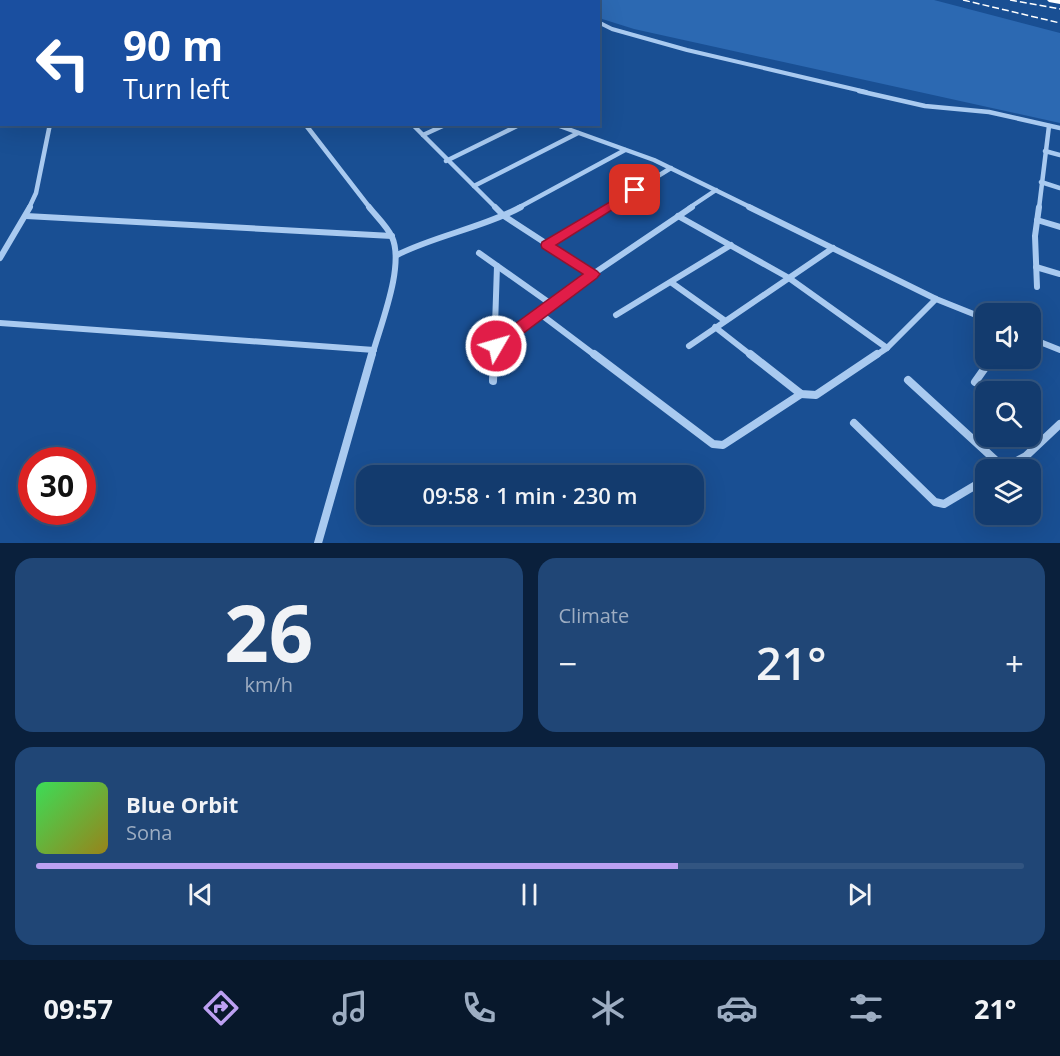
<!DOCTYPE html>
<html lang="en">
<head>
<meta charset="utf-8">
<style>
	:root { --surface:#133b6e; --page:#204676; --text:#f1f3f6; --muted:#9dadc2; --line:#325581; --accent:#bca0f2 }
	body { margin:0; font-family:"Open Sans",sans-serif; background:var(--page); color:var(--text); height:100vh; display:flex; flex-direction:column; font-size:22px; white-space:nowrap }
	* { box-sizing:border-box; margin:0 }
	p { font-size:20px; color:var(--muted) }
	.icon { flex:none; width:33px; height:33px; fill:none; stroke:currentColor; stroke-width:2; stroke-linecap:round; stroke-linejoin:round }
	.map { position:relative; height:543px; overflow:hidden }
	.sheet { display:flex; flex-direction:column; gap:15px; padding:15px; background:#0a203c; flex:1 }
	.sheet>* { flex:none }
	.guide { position:absolute; left:0px; top:0px; width:600px; height:126px; box-shadow:0 6px 24px #0002,0 0 0 2px var(--line); background:#1a4fa0; color:#fff; overflow:hidden }
	.buttons { position:absolute; left:975px; top:303px; display:grid; gap:12px }
	.buttons a { display:grid; place-items:center; width:66px; height:66px; border-radius:12px; background:var(--surface); box-shadow:0 6px 24px #0002,0 0 0 2px var(--line); font-size:30px }
	.speed { position:absolute; left:18px; top:447px; display:flex; gap:12px; font-size:30px; font-weight:700; text-align:center }
	.speed>* { display:grid; place-content:center; width:78px; height:78px; border-radius:50%; background:var(--surface); box-shadow:0 6px 24px #0002,0 0 0 2px var(--line); line-height:1 }
	.speed .limit { border:9px solid #d22; background:#fff; color:#111 }
	.pin { position:absolute; display:grid; place-items:center; width:51px; height:51px; color:#fff; margin:-26px; border-radius:12px; box-shadow:0 3px 9px #0006 }
	.me { position:absolute; width:66px; margin:-33px; rotate:52deg; stroke-linejoin:round; filter:drop-shadow(0 0 4px #0008) }
	.turn { display:flex; align-items:center; gap:21px; height:126px; padding:0 24px; font-size:27px }
	.turn .icon { width:78px; height:78px; stroke-width:2.5 }
	.turn b { display:block; font-size:42px; line-height:51px }
	.big { font-size:45px; font-weight:600; line-height:1.1 }
	.sheet .card { flex:1; display:flex; flex-direction:column; justify-content:center; gap:9px; min-width:0; padding:0 21px; border-radius:18px; background:var(--page) }
	.sheet .dial { align-items:center; gap:0 }
	.dial b { font-size:78px; line-height:1 }
	.song { display:flex; align-items:center; gap:18px }
	.cover { width:72px; height:72px; border-radius:9px; background:linear-gradient(135deg,hsl(130 70% 55%),hsl(50 70% 35%)) }
	.played { height:6px; border-radius:3px; background:linear-gradient(90deg,var(--accent) 65%,var(--line) 65%) }
	.keys { display:flex; justify-content:space-around; direction:ltr }
	.heat { display:flex; justify-content:space-between; align-items:center; font-size:33px; direction:ltr }
	.sheet .tiles { flex:1; display:grid; gap:15px; grid-template-columns:1fr 1fr }
	.card:last-child { grid-column:span 2 }
	.trip { position:absolute; left:356px; top:465px; width:348px; height:60px; border-radius:18px; background:var(--surface); box-shadow:0 6px 24px #0002,0 0 0 2px var(--line); font-weight:600; line-height:60px; text-align:center }
	.tabs { display:flex; height:96px; justify-content:space-around; align-items:center; background:#08182c; color:var(--muted) }
	.tabs .icon { width:42px; height:42px }
	.tabs .on { color:var(--accent) }
	.tabs b { font-size:27px; color:var(--text) }
	.map>svg:first-child { display:block }
	.green { fill:#2c69b2 }
	.lines { fill:none; stroke-linecap:round; stroke-linejoin:round }
	.street-far3 { stroke:#a9caf0; stroke-width:4 }
	.street-far2 { stroke:#a9caf0; stroke-width:4.5 }
	.street-far1 { stroke:#a9caf0; stroke-width:6 }
	.street { stroke:#a9caf0; stroke-width:8 }
	.highway { fill:#fff; fill-rule:evenodd }
	.rail { stroke:#fff; stroke-width:1.5; stroke-dasharray:7 3; stroke-linecap:butt }
	.route { fill:#e11d48; stroke:#92132f; stroke-width:1.5 }
</style>
</head>
<body>
<div class="map">
<svg width="1060" height="543" viewBox="0 0 1060 543">
	<rect width="100%" height="100%" fill="#194f93"/>
	<polygon class="green" points="542,0 934,0 1060,33 1060,123 634,29 599,18 598,2"/>
	<g class="lines">
		<g class="street-far3">
			<polyline points="465,0 471,2"/>
			<polyline points="574,0 577,2"/>
			<polyline points="116,2 124,0"/>
			<polyline points="317,2 323,0"/>
			<polyline points="382,2 386,0"/>
			<polyline points="598,22 612,29 687,50 866,92"/>
		</g>
		<g class="street-far2">
			<polyline points="859,91 925,106 989,112 1060,128"/>
			<polyline points="305,124 370,208"/>
			<polyline points="412,124 496,208"/>
			<polyline points="554,124 654,160 752,208"/>
			<polyline points="423,135 447,124"/>
			<polyline points="1045,151 1060,155"/>
			<polyline points="446,161 521,124"/>
			<polyline points="1041,182 1060,188"/>
			<polyline points="474,186 578,133"/>
			<polyline points="29,208 36,193 50,124"/>
			<polyline points="518,208 625,150"/>
			<polyline points="606,208 671,168"/>
			<polyline points="689,208 716,190"/>
			<polyline points="1039,208 1049,126"/>
		</g>
		<g class="street-far1">
			<path d="M369 207C376 216 387 226 392 237 405 266 380 326 372 356"/>
			<polyline points="495,207 504,216 593,274"/>
			<polyline points="749,207 936,299 986,319"/>
			<polyline points="26,216 392,236"/>
			<polyline points="678,216 789,278 887,348"/>
			<polyline points="1037,220 1060,227"/>
			<polyline points="547,245 609,207"/>
			<polyline points="479,253 551,304"/>
			<path d="M397 255C437 235 482 228 521 207"/>
			<polyline points="0,258 30,207"/>
			<polyline points="1036,267 1060,274"/>
			<polyline points="672,283 724,320"/>
			<polyline points="1037,287 1035,236 1039,207"/>
			<polyline points="539,313 596,356"/>
			<polyline points="616,315 731,245"/>
			<polyline points="0,323 374,350"/>
			<polyline points="715,327 752,356"/>
			<polyline points="1030,338 1060,350"/>
			<polyline points="496,346 593,274 692,207"/>
			<polyline points="689,346 833,248"/>
			<polyline points="494,356 497,266"/>
			<polyline points="875,356 887,348 936,299"/>
		</g>
		<g class="street">
			<polyline points="594,354 713,444 723,445 801,394"/>
			<polyline points="750,354 801,394 816,395 877,354"/>
			<polyline points="908,380 1004,468"/>
			<polyline points="493,381 494,354"/>
			<polyline points="975,382 992,358"/>
			<polyline points="854,423 935,502 944,504 986,479"/>
			<polyline points="1002,469 1026,456 1060,424"/>
			<polyline points="318,543 372,354"/>
		</g>
		<polygon class="highway" points="1047,0 1060,0 1060,4 1049,2"/>
		<g class="rail">
			<polyline points="963,0 1060,23"/>
			<polyline points="1010,0 1060,9"/>
		</g>
	</g>
	<polygon class="route" points="635,187 641,190 639,193 556,245 597,271 600,274 597,278 501,350 490,350 488,346 490,342 583,274 542,248 541,245 542,242"/>
</svg>
<div class="buttons">
<a><svg class="icon" aria-label="sound" viewBox="0 0 24 24"><path d="M4 9h4l5-4v14l-5-4H4zM17 9q2 3 0 6"/></svg></a>
<a><svg class="icon" aria-label="search" viewBox="0 0 24 24"><circle cx="10" cy="10" r="6"/><path d="M15 15l6 6"/></svg></a>
<a><svg class="icon" aria-label="layers" viewBox="0 0 24 24"><path d="M12 4l9 5-9 5-9-5zM3 14l9 5 9-5"/></svg></a>
</div>
<div class="speed"><div class="limit">30</div></div>
<div class="pin" style="left:635px;top:190px;background:#d93025"><svg class="icon" aria-label="arrive" viewBox="0 0 24 24"><path d="M6 21V4h12l-3 4 3 4H6"/></svg></div>
<svg class="me" style="left:496px;top:346px" viewBox="-20 -20 40 40"><circle r="17" fill="#e11d48" stroke="#fff" stroke-width="3"/><path d="M0-11L8 9 0 5-8 9z" fill="#fff"/></svg>
<div class="trip">09:58 · 1 min · 230 m</div>
<div class="guide">
<div class="turn"><svg class="icon" aria-label="left" viewBox="0 0 24 24"><path d="M17 20v-9H6M10 6l-5 5 5 5"/></svg><div><b>90 m</b>Turn left</div></div>
</div>
</div>
<section class="sheet">
<div class="tiles">
<div class="card dial"><b>26</b><p>km/h</p></div>
<div class="card"><p>Climate</p>
<div class="heat"><a>−</a><b class="big">21°</b><a>+</a></div>
</div>
<div class="card">
<div class="song"><i class="cover"></i><div><b>Blue Orbit</b><p>Sona</p></div></div>
<div class="played"></div>
<div class="keys"><svg class="icon" aria-label="previous" viewBox="0 0 24 24"><path d="M18 5L8 12l10 7zM5 5v14"/></svg><svg class="icon" aria-label="pause" viewBox="0 0 24 24"><path d="M8 5v14M16 5v14"/></svg><svg class="icon" aria-label="next" viewBox="0 0 24 24"><path d="M6 5l10 7-10 7zM19 5v14"/></svg></div>
</div>
</div>
</section>
<nav class="tabs">
<b>09:57</b>
<svg class="icon on" aria-label="directions" viewBox="0 0 24 24"><path d="M12 3l9 9-9 9-9-9zM9 14v-3h6M13 9l2 2-2 2"/></svg>
<svg class="icon" aria-label="music" viewBox="0 0 24 24"><path d="M9 18V5l10-2v13"/><circle cx="6" cy="18" r="3"/><circle cx="16" cy="16" r="3"/></svg>
<svg class="icon" aria-label="phone" viewBox="0 0 24 24"><path d="M5 4h4l2 5-3 2q2 4 5 5l2-3 5 2v4C11 20 4 13 5 4z"/></svg>
<svg class="icon" aria-label="climate" viewBox="0 0 24 24"><path d="M12 3v18M4 7l16 10M4 17L20 7"/></svg>
<svg class="icon" aria-label="car" viewBox="0 0 24 24"><path d="M5 17H2v-5l4-1 3-4h7l3 4 3 1v5h-3M9 17h6M6 11h13"/><circle cx="7" cy="17" r="2"/><circle cx="17" cy="17" r="2"/></svg>
<svg class="icon" aria-label="filters" viewBox="0 0 24 24"><path d="M4 7h16M4 17h16"/><circle cx="9" cy="7" r="2"/><circle cx="15" cy="17" r="2"/></svg>
<b>21°</b>
</nav>
</body>
</html>
